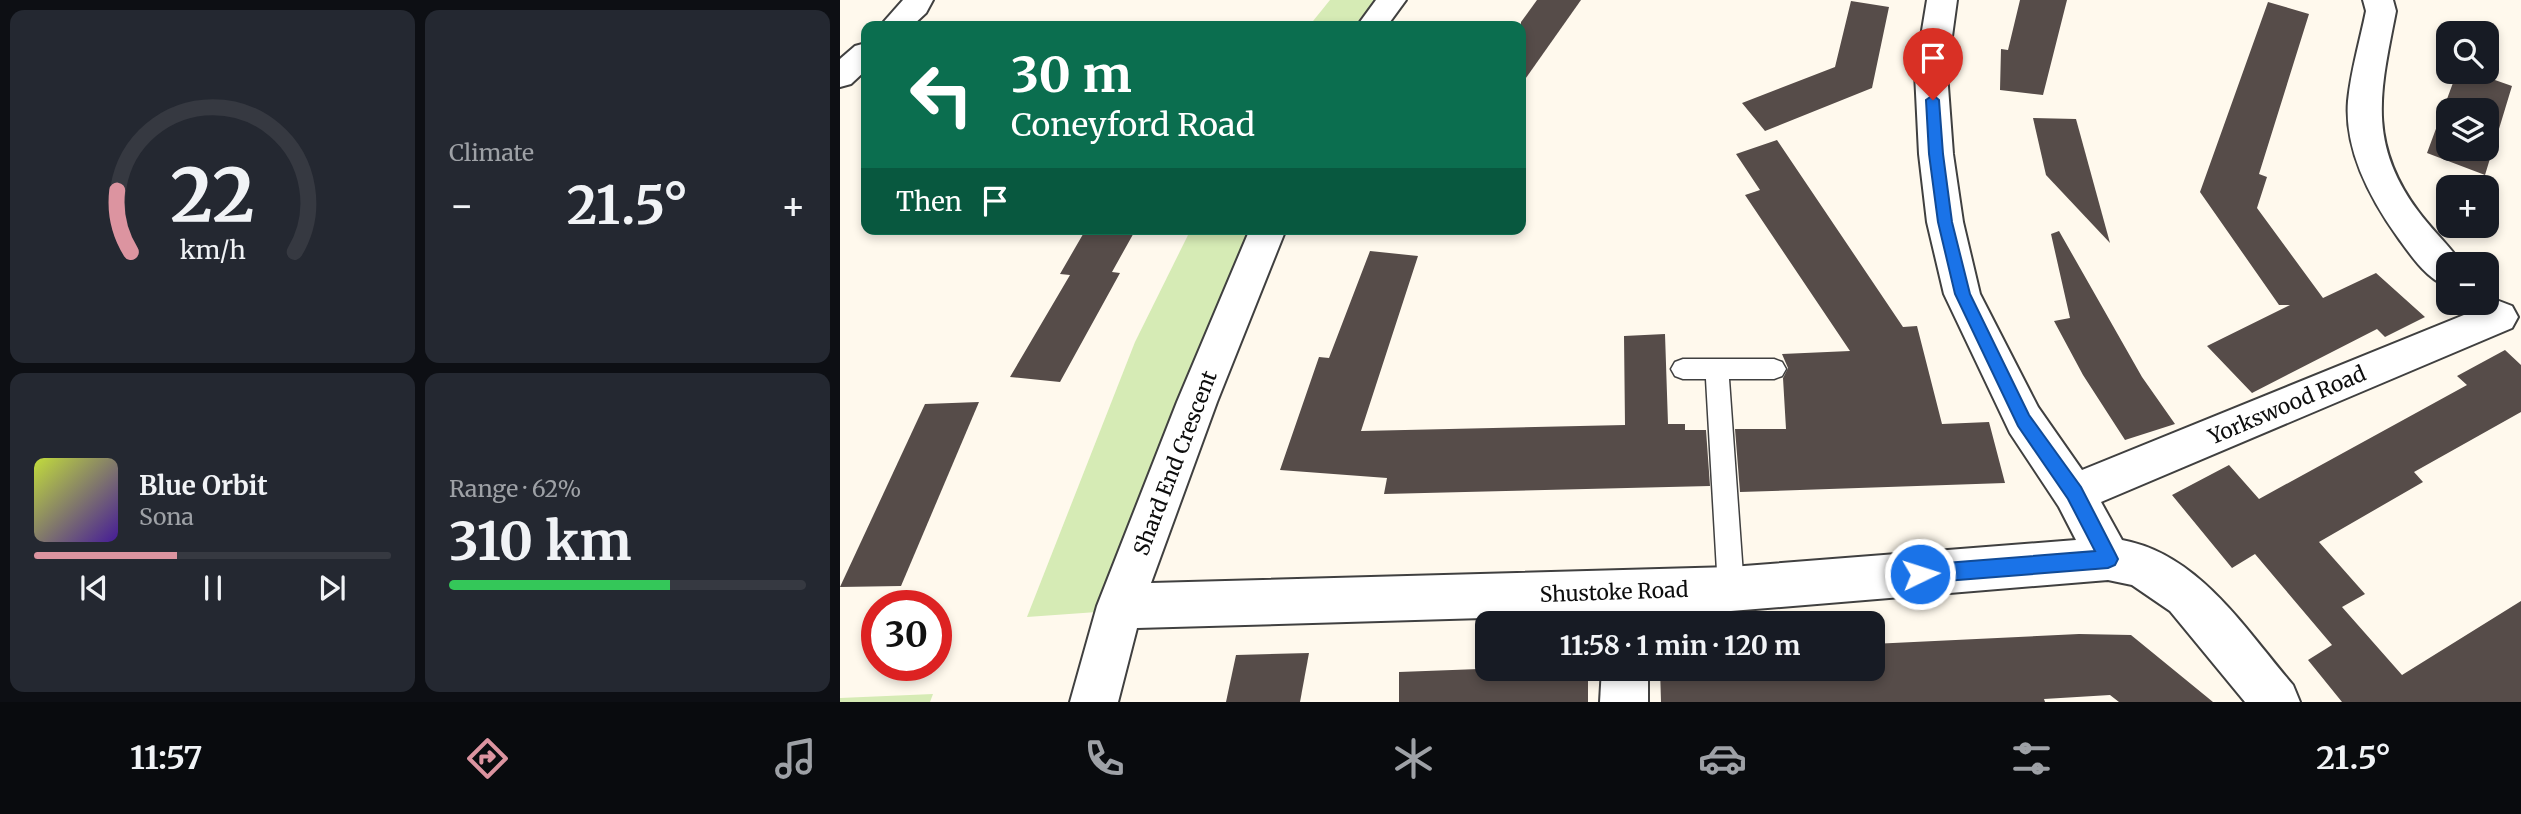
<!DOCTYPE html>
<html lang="en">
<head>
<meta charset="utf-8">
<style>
	:root { --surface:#171b24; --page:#242831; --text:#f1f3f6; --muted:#9ea1a6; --line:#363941; --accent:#dc94a0 }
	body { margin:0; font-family:Merriweather,serif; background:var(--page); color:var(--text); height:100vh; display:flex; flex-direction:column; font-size:26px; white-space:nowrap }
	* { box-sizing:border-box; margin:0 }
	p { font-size:23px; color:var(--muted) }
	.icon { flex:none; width:38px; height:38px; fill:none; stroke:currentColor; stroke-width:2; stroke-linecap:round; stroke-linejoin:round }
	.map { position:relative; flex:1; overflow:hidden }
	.panel { display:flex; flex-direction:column; gap:10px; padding:10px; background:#0d0f14; width:840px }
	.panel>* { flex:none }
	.guide { position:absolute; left:21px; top:21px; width:665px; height:214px; border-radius:14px; box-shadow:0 4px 10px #0003; background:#0b6e4f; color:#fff; overflow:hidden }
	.controls { position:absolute; left:1596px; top:21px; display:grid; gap:14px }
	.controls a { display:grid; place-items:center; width:63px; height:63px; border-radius:14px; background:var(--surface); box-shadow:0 4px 10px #0003; font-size:35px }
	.speed { position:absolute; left:21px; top:590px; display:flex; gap:14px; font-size:35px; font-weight:700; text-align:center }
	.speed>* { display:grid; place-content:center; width:91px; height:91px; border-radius:50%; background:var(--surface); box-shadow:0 4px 10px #0003; line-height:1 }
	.speed .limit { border:10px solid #d22; background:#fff; color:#111 }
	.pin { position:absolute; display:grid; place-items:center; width:60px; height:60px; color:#fff; margin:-72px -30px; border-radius:50% 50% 50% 0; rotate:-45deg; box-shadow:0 0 7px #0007 }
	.pin .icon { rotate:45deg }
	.me { position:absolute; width:77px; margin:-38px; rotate:86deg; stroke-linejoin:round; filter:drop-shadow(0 0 5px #0008) }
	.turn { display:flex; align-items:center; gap:24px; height:147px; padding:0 35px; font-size:32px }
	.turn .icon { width:91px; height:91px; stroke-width:2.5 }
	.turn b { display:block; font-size:49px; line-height:60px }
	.then { display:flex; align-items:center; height:66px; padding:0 35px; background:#0003; gap:14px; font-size:26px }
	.big { font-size:52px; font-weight:700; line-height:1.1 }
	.panel .tile { flex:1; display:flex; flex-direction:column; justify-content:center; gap:10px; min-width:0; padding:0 24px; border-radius:14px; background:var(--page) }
	.panel .dial { align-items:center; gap:0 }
	.dial svg { height:182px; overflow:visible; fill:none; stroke:var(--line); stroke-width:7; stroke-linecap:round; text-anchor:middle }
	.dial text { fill:var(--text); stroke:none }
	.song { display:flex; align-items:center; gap:21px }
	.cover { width:84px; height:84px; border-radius:10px; background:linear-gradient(135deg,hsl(70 70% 55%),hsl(260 70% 35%)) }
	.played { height:7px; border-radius:4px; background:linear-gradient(90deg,var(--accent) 40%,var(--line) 40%) }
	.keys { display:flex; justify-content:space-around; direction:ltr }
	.heat { display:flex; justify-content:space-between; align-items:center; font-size:38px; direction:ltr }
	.charge { height:10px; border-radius:5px; background:linear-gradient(90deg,#34c759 62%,var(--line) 0) }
	.panel .tiles { flex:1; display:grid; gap:10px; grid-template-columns:repeat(2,1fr) }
	.trip { position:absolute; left:635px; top:611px; width:410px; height:70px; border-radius:14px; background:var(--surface); box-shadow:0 4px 10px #0003; font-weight:700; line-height:70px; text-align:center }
	.dock { display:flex; height:112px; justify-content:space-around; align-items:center; background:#090b0e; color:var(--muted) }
	.dock .icon { width:49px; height:49px }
	.dock .active { color:var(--accent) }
	.dock b { font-size:32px; color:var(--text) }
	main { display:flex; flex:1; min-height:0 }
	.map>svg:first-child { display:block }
	.green { fill:#d6ebb5 }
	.building { fill:#564c49; fill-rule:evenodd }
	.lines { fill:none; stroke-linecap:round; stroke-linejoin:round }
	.service-casing { stroke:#404040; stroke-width:3 }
	.minor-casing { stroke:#404040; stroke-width:4 }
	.service { fill:#fff; fill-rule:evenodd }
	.minor { fill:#fff; fill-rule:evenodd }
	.route { fill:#1a73e8; stroke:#114b97; stroke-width:2 }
	.labels { text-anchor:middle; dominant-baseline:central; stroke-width:7; stroke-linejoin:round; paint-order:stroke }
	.street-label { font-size:21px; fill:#0d0d0d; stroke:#fff }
</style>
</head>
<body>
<main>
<section class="panel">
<div class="tiles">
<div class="tile dial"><svg viewBox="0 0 100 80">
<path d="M14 69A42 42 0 1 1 86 69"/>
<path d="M14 69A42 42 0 0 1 8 42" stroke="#dc94a0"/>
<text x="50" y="56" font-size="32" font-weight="700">22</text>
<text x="50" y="72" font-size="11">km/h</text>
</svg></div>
<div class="tile"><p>Climate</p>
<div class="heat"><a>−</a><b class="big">21.5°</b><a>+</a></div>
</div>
<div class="tile">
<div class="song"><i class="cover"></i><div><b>Blue Orbit</b><p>Sona</p></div></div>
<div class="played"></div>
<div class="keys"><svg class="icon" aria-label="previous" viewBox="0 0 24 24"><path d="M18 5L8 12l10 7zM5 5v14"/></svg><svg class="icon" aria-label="pause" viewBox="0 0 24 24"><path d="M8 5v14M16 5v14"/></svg><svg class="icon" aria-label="next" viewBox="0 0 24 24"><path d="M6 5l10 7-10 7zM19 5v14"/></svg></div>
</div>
<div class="tile"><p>Range · 62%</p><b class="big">310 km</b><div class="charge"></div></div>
</div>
</section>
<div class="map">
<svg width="1681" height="702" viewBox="0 0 1681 702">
	<rect width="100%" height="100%" fill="#fff9ed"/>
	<g class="green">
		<polygon points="490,0 535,0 514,26 469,26"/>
		<polygon points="351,229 409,229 257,612 187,617 295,342"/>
		<polygon points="93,694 90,702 0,702 0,698"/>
	</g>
	<g class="building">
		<polygon points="697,0 741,0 681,85 681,22"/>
		<polygon points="1180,0 1227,0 1203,95 1160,90 1161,49 1168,50"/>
		<polygon points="1011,1 1049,7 1032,88 925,131 902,103 995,67"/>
		<polygon points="1428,2 1469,14 1419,174 1427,177 1417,208 1483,298 1536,273 1585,317 1545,337 1537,329 1412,393 1367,346 1450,305 1439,305 1360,192"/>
		<path d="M1617 72H1632L1672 86 1645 175 1587 153ZM1608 110H1647V149H1608Z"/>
		<polygon points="1193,118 1236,119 1270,243 1206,175"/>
		<polygon points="937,140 1063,327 1077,326 1102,424 1149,422 1165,483 900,492 895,429 946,429 943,378 948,368 942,354 1010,351 905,195 920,190 896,154"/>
		<polygon points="246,229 296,229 272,272 280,273 220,382 170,377 230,275 220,274"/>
		<polygon points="1219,231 1302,377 1335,424 1285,440 1243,375 1214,321 1230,318 1211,234"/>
		<polygon points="530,251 578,256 521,431 785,425 784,336 825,334 828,424 845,424 845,430 866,430 870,486 544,494 547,478 440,470 479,357 489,358"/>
		<polygon points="1665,350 1681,365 1681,412 1574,472 1583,482 1479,542 1525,594 1502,607 1562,675 1681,601 1681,702 1502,702 1468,660 1492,645 1415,554 1392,568 1332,495 1389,465 1419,499 1627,385 1617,376"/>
		<polygon points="139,402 61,586 0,587 85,404"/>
		<polygon points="1239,634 1291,635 1373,702 1279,702 1270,695 1204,699 1205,702 821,702 820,668 1032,668 1032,644"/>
		<polygon points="469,653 460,702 386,702 396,655"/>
		<polygon points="666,668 748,668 748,702 559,702 559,672"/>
	</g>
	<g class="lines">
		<g class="service-casing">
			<polygon id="service" points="843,359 934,359 942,362 946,369 942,376 934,379 889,379 904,589 900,598 891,602 882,598 878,589 866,379 843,379 835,376 831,369 835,362"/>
		</g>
		<g class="minor-casing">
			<g id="minor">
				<polygon points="63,0 93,0 86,13 72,26 40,26"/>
				<polygon points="536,0 566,0 547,26 517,26"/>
				<path d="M1087 0H1117L1107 73 1113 154 1123 222 1140 294 1198 407 1242 470 1646 306 1659 301 1672 306 1678 317 1672 328 1261 502 1282 540C1359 554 1405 629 1453 685L1460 702H1405L1330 611 1292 585 1268 580 891 611 297 628 278 702H230L257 606 337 402 410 229H446L377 402 311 583 891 567 1236 540 1219 507 1170 433 1104 294 1087 222 1079 154 1075 73Z"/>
				<path d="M1523 0H1553L1556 11C1541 89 1526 141 1578 211 1591 229 1609 245 1622 264H1608V287C1587 279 1572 257 1559 239 1531 200 1504 151 1508 101 1511 70 1520 41 1526 11Z"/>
				<polygon points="26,43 26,70 11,84 0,87 0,59 15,46"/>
				<polygon points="762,668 808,668 808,702 760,702"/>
			</g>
		</g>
		<use href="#service" class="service"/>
		<use href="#minor" class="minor"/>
	</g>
	<polygon class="route" points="1093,95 1099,100 1103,154 1112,222 1130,294 1189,415 1241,487 1275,553 1278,559 1275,565 1268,568 1080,583 1073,580 1070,574 1073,567 1080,565 1255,551 1228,499 1178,426 1115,294 1098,222 1089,154 1086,100"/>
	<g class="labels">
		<g class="street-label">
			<text transform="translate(1447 405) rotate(-23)">Yorkswood Road</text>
			<text transform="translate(335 463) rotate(-69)">Shard End Crescent</text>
			<text transform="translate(774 592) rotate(-2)">Shustoke Road</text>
		</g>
	</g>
</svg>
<div class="controls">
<a><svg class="icon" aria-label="search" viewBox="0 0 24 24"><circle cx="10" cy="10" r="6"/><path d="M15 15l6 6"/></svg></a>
<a><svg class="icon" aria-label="layers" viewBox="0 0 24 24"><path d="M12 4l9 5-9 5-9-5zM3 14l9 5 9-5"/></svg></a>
<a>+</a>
<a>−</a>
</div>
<div class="speed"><div class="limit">30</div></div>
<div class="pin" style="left:1093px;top:100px;background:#d93025"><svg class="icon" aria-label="arrive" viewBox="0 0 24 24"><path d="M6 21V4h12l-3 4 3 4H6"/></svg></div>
<svg class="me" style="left:1080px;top:574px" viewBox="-20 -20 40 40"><circle r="17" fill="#1a73e8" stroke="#fff" stroke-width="3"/><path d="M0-11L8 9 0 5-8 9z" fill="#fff"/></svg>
<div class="trip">11:58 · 1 min · 120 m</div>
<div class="guide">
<div class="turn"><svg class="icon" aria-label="left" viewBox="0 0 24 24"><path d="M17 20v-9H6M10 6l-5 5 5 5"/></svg><div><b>30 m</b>Coneyford Road</div></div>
<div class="then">Then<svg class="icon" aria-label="arrive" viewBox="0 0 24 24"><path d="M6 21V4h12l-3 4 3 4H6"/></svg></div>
</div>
</div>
</main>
<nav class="dock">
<b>11:57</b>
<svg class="icon active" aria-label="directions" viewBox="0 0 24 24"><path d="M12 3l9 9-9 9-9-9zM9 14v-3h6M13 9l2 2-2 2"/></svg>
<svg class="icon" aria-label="music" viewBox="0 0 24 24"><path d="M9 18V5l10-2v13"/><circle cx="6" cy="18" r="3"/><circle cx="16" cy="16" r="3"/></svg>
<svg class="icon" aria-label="phone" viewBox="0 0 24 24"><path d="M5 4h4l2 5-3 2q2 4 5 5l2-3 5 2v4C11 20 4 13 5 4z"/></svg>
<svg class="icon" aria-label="climate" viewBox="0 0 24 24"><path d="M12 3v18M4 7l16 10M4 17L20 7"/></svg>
<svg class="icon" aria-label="car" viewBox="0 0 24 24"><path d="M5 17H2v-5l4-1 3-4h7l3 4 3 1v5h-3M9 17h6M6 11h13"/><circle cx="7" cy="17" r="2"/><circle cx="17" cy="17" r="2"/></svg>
<svg class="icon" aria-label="filters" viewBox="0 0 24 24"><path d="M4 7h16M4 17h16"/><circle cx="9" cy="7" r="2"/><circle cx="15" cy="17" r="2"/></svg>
<b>21.5°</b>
</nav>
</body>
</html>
